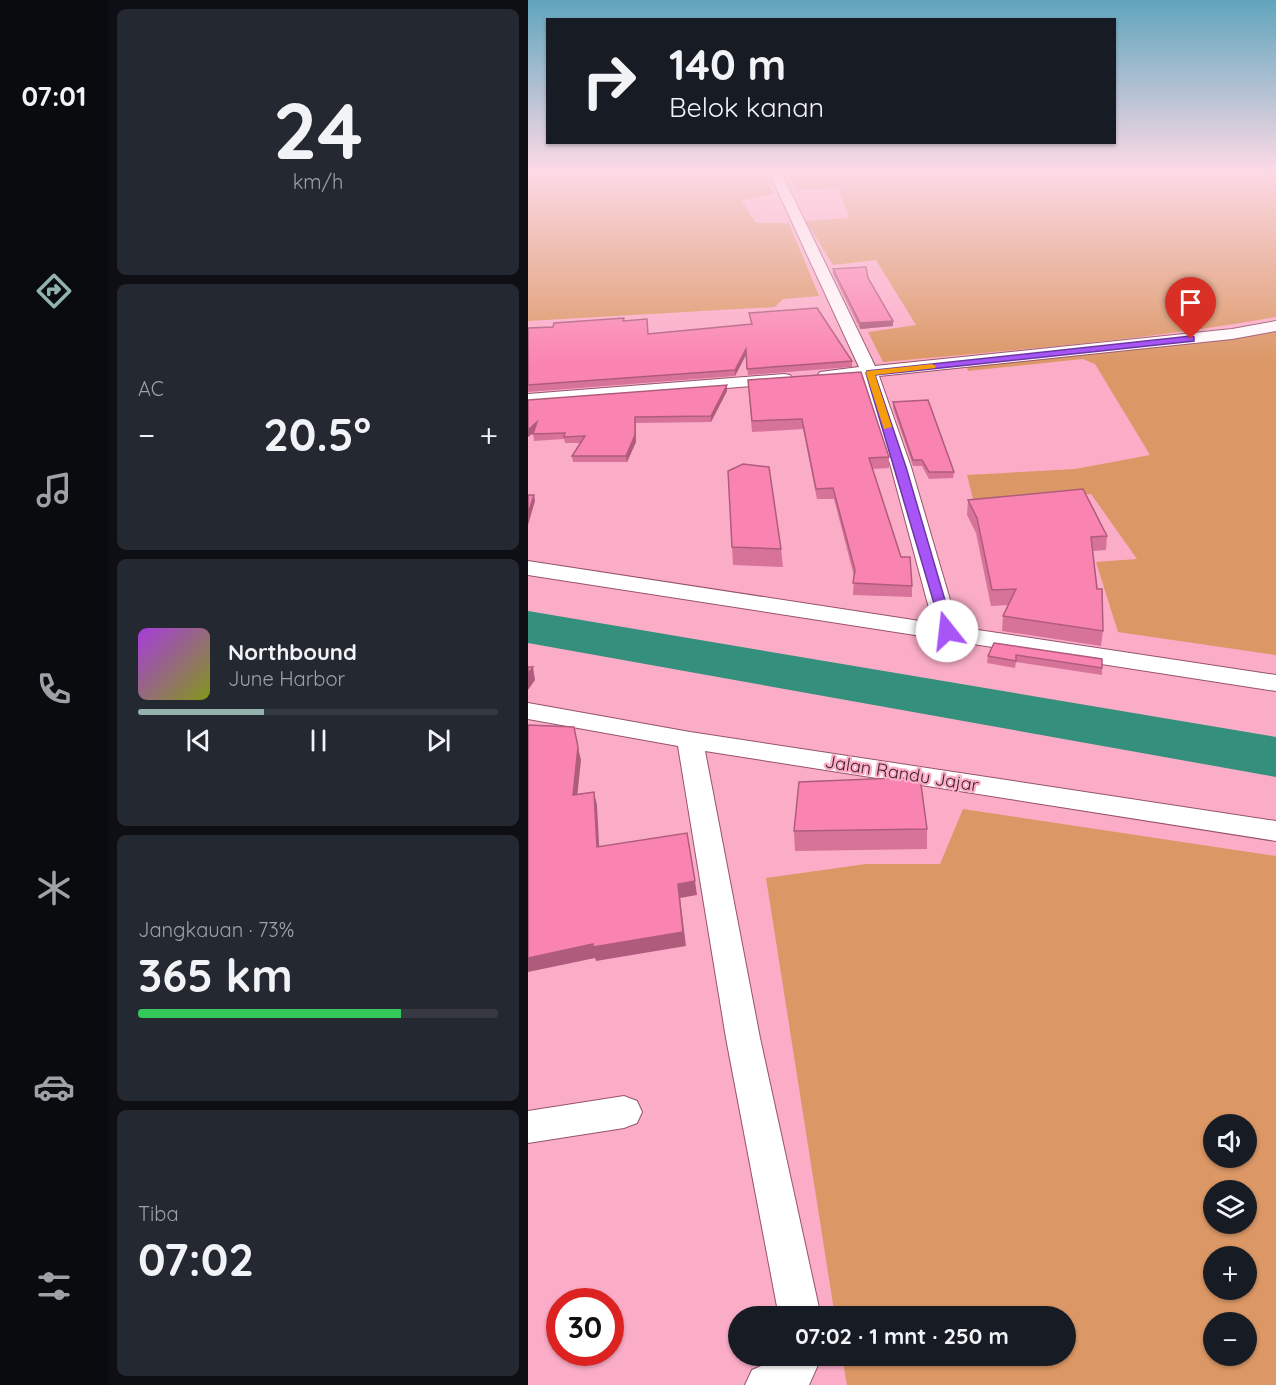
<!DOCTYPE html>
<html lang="id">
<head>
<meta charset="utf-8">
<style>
	:root { --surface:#171b24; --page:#242831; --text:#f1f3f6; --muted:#9ea1a6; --line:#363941; --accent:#92b2ae }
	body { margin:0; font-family:Quicksand,sans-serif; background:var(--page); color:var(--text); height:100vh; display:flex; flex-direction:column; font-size:22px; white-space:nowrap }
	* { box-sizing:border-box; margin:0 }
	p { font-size:20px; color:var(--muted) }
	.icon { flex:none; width:33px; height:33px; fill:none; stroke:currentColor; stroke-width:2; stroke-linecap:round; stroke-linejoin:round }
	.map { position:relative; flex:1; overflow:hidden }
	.details { display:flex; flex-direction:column; gap:9px; padding:9px; background:#0d0f14; width:420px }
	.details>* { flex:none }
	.banner { position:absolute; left:18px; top:18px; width:570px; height:126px; border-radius:0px; box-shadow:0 2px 4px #0004; background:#171b24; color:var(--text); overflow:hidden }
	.fabs { position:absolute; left:675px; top:1114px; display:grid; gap:12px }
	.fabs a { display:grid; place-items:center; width:54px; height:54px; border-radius:50%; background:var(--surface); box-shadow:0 2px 4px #0004; font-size:30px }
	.speed { position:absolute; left:18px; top:1288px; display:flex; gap:12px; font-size:30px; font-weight:700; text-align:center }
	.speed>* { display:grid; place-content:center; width:78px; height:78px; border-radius:50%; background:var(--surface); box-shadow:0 2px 4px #0004; line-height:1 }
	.speed .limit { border:9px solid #d22; background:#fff; color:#111 }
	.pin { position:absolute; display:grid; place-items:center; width:51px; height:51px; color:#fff; margin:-62px -26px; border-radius:50% 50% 50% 0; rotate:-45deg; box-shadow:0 0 6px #0007 }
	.pin .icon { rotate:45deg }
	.me { position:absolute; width:66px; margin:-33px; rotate:344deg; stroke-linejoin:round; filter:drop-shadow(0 0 4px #0008) }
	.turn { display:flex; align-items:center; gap:21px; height:126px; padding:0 24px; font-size:27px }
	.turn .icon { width:78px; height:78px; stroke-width:2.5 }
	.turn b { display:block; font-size:42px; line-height:51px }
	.big { font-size:45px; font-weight:800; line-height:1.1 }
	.details .card { flex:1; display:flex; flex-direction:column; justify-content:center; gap:9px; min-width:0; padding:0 21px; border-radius:9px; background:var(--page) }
	.details .dial { align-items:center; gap:0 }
	.dial b { font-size:78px; line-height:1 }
	.song { display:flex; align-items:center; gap:18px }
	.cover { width:72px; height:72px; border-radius:9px; background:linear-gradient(135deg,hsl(280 70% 55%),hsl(70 70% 35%)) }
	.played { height:6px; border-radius:3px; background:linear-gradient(90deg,var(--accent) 35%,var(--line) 35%) }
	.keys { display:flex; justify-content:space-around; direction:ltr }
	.heat { display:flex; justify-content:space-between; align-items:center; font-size:33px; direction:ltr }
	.charge { height:9px; border-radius:4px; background:linear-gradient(90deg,#34c759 73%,var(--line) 0) }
	.trip { position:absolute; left:200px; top:1306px; width:348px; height:60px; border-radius:30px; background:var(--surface); box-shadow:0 2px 4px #0004; font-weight:800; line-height:60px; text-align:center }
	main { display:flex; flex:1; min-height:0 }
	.menu { display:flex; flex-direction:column; width:108px; justify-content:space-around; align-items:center; background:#090b0e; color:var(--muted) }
	.menu .icon { width:42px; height:42px }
	.menu .active { color:var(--accent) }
	.menu b { font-size:27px; color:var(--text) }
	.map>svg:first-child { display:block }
	.green { fill:#db9765; fill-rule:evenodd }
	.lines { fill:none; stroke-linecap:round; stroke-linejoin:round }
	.river { fill:#348f7c; fill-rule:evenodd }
	.minor-casing { stroke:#97526c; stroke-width:2 }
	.minor { fill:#fff; fill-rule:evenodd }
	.wall { fill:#d77298 }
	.shaded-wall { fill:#af5c7c }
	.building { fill:#fa84b1; stroke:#af5c7c; stroke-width:1.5 }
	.route { fill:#a855f7; stroke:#6d37a1; stroke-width:1.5 }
	.slow { fill:#f59e0b }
	.labels { text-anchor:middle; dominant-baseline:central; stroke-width:4.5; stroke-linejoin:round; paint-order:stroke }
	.street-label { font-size:18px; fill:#3c1f29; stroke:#fbadc8 }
</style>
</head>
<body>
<main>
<nav class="menu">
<b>07:01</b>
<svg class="icon active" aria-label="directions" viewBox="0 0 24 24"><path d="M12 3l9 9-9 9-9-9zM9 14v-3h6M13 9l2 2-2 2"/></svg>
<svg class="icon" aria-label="music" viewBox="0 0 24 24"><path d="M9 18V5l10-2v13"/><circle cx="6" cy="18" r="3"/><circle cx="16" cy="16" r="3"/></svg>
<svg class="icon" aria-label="phone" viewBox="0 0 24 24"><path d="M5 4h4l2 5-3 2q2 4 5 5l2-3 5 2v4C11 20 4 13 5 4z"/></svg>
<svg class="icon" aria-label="climate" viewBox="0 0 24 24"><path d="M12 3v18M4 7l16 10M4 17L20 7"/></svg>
<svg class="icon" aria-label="car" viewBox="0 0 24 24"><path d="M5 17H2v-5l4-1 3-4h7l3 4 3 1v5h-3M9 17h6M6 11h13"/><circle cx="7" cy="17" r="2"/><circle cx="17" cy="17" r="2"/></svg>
<svg class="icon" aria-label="filters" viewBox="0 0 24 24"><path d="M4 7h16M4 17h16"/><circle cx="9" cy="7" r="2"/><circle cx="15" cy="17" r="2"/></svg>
</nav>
<section class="details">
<div class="card dial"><b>24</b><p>km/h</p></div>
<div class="card"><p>AC</p>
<div class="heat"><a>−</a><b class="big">20.5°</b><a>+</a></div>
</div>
<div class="card">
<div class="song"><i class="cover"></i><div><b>Northbound</b><p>June Harbor</p></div></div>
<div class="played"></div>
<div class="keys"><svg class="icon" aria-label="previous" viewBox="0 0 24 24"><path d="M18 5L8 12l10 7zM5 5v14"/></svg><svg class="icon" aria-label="pause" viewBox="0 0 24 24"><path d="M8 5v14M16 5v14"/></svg><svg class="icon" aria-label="next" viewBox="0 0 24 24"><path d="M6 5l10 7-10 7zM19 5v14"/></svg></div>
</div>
<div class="card"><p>Jangkauan · 73%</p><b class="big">365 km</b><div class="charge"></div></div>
<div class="card"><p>Tiba</p><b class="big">07:02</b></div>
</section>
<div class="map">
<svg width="748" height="1385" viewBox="0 0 748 1385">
	<rect width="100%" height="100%" fill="#fbadc8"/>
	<g class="green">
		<polygon points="0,170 233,170 246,194 213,200 228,223 261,223 291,296 255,299 247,307 0,321"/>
		<path d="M258 170H748V317C618 340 486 350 355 362L340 332 388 325 348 260 305 265 278 221 321 218 310 188 268 190Z"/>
		<polygon points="748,331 748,655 590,632 568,562 609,559 563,494 446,503 439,475 547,469 622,455 567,364 555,359 440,371 438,364"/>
		<path d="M435 809 748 856V1385H319L314 1356H537V1317H307L238 878 338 864H412ZM686 1125H718V1158H686ZM686 1191H718V1224H686ZM686 1257H718V1290H686ZM686 1323H718V1356H686Z"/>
	</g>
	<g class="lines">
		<polygon class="river" points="0,611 748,737 748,777 0,643"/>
		<g class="minor-casing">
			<g id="minor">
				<polygon points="240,170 252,170 347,366 704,329 748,321 748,331 704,339 351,376 383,467 430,627 748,675 748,691 0,575 0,561 405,623 363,467 335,377 298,381 292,380 289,376 292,372 331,367"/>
				<polygon points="256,374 262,375 265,379 262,383 0,404 0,394"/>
				<polygon points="0,703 162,732 748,821 748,841 177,751 232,1038 293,1317 251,1317 198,1038 150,746 0,719"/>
				<polygon points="96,1096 109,1101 114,1112 109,1123 96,1128 0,1143 0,1111"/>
				<polygon points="249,1356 294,1356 281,1385 217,1385 224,1370 242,1362"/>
			</g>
		</g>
		<use href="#minor" class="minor"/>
	</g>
	<g class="wall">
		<polygon points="305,269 365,326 332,329 305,274"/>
		<polygon points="221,313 324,361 324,367 220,375 218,355 207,376 0,392 0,328 25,327 96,321 120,334 223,324"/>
		<polygon points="220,380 361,457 361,468 344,469 373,557 384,586 384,597 325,595 326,576 306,499 289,499 275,429 224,432"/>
		<polygon points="199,385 199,391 183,422 108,423 108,442 99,462 45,462 44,456 53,443 37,443 36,439 6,441 5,433 0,437 0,400"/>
		<polygon points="365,402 426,472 425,478 401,479 394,466 385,466 365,408"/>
		<polygon points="440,500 579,536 578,550 565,551 575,631 573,646 474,631 475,616 480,605 463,606 448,533 439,515"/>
		<polygon points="204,547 253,549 255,567 205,565"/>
		<polygon points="466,643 574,668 574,675 488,662 487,668 459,663 460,656"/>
		<polygon points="399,829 399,849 267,851 266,831"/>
	</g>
	<g class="shaded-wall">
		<polygon points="365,321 365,326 332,329 332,323"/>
		<polygon points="218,349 218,355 207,376 207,370"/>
		<polygon points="199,385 199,391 183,422 183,416"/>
		<polygon points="107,417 108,442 99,462 98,456"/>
		<polygon points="9,422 10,429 0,437 0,430"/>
		<polygon points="6,495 7,501 0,525 0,514"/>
		<polygon points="5,667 7,680 0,690 0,674"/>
		<polygon points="50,747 53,760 48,808 45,795"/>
		<polygon points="66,792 69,805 72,861 69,847"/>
		<polygon points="167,881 169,895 152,898 158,946 68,961 67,958 0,972 0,958 150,884"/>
	</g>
	<g class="building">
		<polygon points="338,267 340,278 365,321 332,323 305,269"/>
		<polygon points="289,308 324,361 219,369 218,349 207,370 0,385 0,328 25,327 26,323 96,318 95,321 119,319 120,334 224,324 221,313"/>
		<polygon points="333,372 361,457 341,458 373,557 382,557 384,586 325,583 327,570 305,488 288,489 274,419 224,421 220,380"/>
		<polygon points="199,385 183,416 107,417 107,435 98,456 44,456 57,436 36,437 37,433 5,434 9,422 0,430 0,400"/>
		<polygon points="400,400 426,472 401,472 394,460 385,460 365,402"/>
		<polygon points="215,464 241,467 253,549 204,547 200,471"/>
		<polygon points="555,489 579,536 563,537 569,589 574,589 575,631 475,616 488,589 464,590 449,518 440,500"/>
		<polygon points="0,495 6,495 0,514"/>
		<polygon points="466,643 574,659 574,668 488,655 488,661 460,656"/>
		<polygon points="0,667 5,667 0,674"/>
		<polygon points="0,725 46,727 50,747 45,795 66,792 69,847 159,833 167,881 150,884 155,932 65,947 65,944 0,958"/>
		<polygon points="392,777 399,829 266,831 271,782"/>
	</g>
	<linearGradient id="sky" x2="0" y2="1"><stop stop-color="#60a5bd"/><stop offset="0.47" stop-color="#fddae6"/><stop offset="1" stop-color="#fddae6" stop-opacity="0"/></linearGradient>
	<rect width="748" height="364" fill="url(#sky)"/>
	<polygon class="route" points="663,336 666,337 666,341 347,375 378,467 426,631 419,635 415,634 338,373 339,371"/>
	<polygon class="slow" points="404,364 408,366 407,368 347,375 364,427 356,429 338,373 339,371"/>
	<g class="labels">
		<g class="street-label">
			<text transform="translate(374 773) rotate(9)">Jalan Randu Jajar</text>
		</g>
	</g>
</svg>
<div class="fabs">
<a><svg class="icon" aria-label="sound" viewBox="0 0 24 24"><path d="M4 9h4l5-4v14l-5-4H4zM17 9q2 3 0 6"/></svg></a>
<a><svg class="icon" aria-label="layers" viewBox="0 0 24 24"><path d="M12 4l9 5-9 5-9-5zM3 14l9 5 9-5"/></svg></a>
<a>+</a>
<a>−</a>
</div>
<div class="speed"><div class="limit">30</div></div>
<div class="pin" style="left:663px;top:339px;background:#d93025"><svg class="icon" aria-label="arrive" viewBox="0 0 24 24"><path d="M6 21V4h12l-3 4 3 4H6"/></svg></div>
<svg class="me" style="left:419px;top:631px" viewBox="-20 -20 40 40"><circle r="19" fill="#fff"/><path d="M0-13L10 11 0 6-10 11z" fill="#a855f7"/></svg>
<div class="trip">07:02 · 1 mnt · 250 m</div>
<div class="banner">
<div class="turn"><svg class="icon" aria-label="right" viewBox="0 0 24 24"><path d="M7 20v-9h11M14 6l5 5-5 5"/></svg><div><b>140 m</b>Belok kanan</div></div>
</div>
</div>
</main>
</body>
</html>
